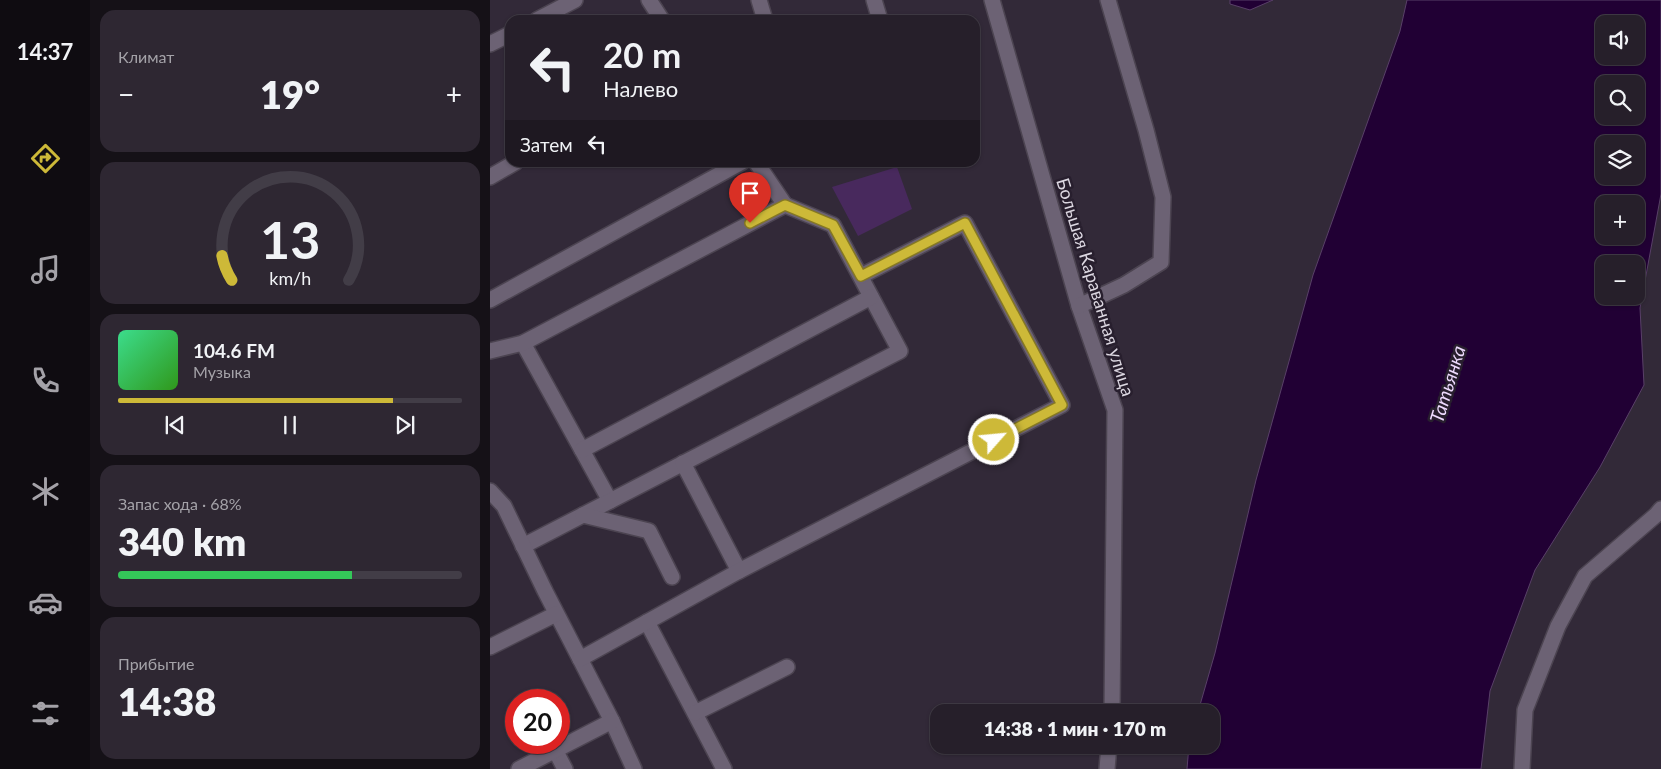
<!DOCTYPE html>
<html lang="ru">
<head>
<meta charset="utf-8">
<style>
	:root { --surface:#261f2a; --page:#2e2732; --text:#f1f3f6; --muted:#a4a2a8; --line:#423d47; --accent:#cdb938 }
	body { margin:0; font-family:Lato,sans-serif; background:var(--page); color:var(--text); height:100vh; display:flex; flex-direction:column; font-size:19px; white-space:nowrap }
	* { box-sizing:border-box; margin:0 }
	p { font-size:16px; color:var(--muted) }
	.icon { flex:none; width:28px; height:28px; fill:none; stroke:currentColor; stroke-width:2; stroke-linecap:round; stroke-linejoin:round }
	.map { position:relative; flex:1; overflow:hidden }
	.panel { display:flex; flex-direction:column; gap:10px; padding:10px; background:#151117; width:400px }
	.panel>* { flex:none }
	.hud { position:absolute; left:15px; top:15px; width:475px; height:152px; border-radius:15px; box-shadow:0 1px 4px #0004,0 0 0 1px var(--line); background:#261f2a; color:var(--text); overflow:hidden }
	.buttons { position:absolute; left:1105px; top:15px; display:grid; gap:10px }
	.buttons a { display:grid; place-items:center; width:50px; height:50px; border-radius:10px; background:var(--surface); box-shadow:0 1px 4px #0004,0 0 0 1px var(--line); font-size:25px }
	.speed { position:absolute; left:15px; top:689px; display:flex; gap:10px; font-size:25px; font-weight:700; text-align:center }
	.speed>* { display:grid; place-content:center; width:65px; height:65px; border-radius:50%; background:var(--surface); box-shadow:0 1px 4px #0004,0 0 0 1px var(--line); line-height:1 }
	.speed .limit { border:8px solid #d22; background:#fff; color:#111 }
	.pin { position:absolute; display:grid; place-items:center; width:42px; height:42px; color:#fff; margin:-51px -21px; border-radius:50% 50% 50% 0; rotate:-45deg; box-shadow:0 0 5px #0007 }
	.pin .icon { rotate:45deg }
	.me { position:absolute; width:55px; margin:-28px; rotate:63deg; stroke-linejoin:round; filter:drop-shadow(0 0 4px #0008) }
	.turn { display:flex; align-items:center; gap:18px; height:105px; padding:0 15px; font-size:22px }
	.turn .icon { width:65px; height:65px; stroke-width:2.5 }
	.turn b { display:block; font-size:35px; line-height:42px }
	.then { display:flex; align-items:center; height:48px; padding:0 15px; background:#0003; gap:10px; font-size:19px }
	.big { font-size:38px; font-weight:800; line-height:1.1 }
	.panel .card { flex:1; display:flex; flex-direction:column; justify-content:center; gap:8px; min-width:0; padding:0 18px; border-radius:15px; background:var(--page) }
	.panel .dial { align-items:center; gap:0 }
	.dial svg { height:130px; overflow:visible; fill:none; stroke:var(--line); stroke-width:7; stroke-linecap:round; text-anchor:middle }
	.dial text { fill:var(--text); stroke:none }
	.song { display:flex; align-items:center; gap:15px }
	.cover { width:60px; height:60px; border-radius:8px; background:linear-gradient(135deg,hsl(150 70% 55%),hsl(110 70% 35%)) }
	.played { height:5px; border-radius:2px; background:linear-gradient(90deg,var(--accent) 80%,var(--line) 80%) }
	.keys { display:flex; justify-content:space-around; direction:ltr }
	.heat { display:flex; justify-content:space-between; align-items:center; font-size:28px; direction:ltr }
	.charge { height:8px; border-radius:4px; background:linear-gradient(90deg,#34c759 68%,var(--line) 0) }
	.trip { position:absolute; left:440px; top:704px; width:290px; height:50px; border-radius:15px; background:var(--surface); box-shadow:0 1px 4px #0004,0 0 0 1px var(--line); font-weight:800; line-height:50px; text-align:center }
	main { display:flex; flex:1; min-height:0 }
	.menu { display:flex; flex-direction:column; width:90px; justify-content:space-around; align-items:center; background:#0f0c11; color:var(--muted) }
	.menu .icon { width:35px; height:35px }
	.menu .active { color:var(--accent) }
	.menu b { font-size:22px; color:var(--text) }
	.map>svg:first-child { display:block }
	.green { fill:#48295d }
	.water { fill:#210034; stroke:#594068; fill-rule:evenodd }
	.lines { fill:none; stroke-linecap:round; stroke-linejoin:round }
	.minor-casing { stroke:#4c4451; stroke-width:18 }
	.minor { stroke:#6c6274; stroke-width:15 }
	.route-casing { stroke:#857824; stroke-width:12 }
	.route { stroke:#cdb938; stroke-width:9 }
	.labels { text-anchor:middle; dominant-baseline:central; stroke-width:5; stroke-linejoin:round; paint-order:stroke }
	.street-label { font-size:18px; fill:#dcd7e1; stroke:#281f2e }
	.water-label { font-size:19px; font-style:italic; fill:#eedafe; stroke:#281f2e }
</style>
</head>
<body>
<main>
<nav class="menu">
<b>14:37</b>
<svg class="icon active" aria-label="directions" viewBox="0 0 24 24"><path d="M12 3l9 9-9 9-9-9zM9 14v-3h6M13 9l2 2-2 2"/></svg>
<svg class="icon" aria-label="music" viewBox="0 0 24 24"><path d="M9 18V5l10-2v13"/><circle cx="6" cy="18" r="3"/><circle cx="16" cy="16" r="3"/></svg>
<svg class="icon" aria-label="phone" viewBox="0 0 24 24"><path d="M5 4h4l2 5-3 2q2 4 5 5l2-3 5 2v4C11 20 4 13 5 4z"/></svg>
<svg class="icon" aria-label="climate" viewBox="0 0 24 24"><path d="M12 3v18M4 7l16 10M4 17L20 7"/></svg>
<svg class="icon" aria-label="car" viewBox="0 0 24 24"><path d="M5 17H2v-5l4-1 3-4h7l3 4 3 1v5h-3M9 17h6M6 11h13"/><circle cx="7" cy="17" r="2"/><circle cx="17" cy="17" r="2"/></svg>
<svg class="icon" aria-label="filters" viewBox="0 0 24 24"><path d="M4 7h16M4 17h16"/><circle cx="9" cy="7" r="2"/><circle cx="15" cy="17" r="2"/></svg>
</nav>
<section class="panel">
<div class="card"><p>Климат</p>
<div class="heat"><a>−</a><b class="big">19°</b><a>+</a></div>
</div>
<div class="card dial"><svg viewBox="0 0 100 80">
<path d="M14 69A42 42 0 1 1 86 69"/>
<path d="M14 69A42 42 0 0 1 8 54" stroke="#cdb938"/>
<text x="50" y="56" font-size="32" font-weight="700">13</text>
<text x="50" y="72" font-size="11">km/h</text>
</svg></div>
<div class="card">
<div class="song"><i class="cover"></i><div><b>104.6 FM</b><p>Музыка</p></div></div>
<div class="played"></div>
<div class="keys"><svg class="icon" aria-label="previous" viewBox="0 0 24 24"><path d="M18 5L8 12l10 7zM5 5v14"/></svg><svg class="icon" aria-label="pause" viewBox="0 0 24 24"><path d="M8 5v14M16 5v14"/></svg><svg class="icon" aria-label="next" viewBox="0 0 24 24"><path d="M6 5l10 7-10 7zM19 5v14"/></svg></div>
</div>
<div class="card"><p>Запас хода · 68%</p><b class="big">340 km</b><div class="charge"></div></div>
<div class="card"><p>Прибытие</p><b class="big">14:38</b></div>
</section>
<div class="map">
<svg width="1171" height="769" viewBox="0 0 1171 769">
	<rect width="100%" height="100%" fill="#322938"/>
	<polygon class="green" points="407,167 422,209 368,236 342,187"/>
	<g class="water">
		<polygon points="740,0 783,0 760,10 740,4"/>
		<path d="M917 0H1171V194L1150 308 1154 385 1110 467 1045 570 1000 691 991 769H697L699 745H721V712H708L725 653 766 480 823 275 910 31ZM1114 24H1146V56H1114ZM1114 84H1146V116H1114ZM1114 144H1146V176H1114ZM1114 204H1146V236H1114ZM1114 264H1146V296H1114Z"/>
	</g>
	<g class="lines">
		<g class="minor-casing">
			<g id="minor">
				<polyline points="159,0 172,20"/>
				<polyline points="269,0 275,20"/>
				<polyline points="384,0 390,20"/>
				<polyline points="502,0 589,306 625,410 622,712"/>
				<polyline points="47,20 85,0"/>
				<polyline points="0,44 20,34"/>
				<polyline points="266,162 295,205"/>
				<polyline points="0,177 26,162"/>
				<polyline points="0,300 252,162"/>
				<polyline points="589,306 634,285 671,262 673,197 656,130 618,0"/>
				<polyline points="33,343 120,501"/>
				<polyline points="0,351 33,343 295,205 343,225 410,351 33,546"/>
				<polyline points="92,450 381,297"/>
				<polyline points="193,463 249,571"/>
				<polyline points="0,491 14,506 55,591 122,721 144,769"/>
				<polyline points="93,515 159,531 182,577"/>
				<polyline points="157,622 234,769"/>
				<polyline points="0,647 66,614"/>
				<polyline points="90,659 249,571 572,405 475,223 371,276"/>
				<polyline points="205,713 297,667"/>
				<polyline points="65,750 75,769"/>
				<polyline points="29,769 122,721"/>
				<polyline points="617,769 619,745"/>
				<polyline points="1032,769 1035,710 1068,626 1095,576 1166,515 1171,509"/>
			</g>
		</g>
		<use href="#minor" class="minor"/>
	</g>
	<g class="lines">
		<g class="route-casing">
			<polyline id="route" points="260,223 295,205 343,225 371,276 475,223 572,405 504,440"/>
		</g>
		<use href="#route" class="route"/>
	</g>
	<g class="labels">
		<g class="street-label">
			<text transform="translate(606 287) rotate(73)">Большая Караванная улица</text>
		</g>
		<g class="water-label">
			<text transform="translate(957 384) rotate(-73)">Татьянка</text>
		</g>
	</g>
</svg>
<div class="buttons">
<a><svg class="icon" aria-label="sound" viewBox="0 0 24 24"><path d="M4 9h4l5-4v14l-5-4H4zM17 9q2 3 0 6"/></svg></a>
<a><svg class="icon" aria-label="search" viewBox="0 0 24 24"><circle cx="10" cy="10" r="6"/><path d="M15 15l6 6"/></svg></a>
<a><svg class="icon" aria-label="layers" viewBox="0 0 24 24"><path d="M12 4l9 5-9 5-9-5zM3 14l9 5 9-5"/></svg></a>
<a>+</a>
<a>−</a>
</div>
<div class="speed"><div class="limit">20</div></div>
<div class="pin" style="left:260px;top:223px;background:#d93025"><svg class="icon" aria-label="arrive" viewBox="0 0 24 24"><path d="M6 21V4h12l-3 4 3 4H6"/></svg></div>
<svg class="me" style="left:504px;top:440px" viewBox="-20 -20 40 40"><circle r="17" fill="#cdb938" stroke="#fff" stroke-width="3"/><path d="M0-11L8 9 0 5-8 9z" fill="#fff"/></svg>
<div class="trip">14:38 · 1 мин · 170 m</div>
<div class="hud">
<div class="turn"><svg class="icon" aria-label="left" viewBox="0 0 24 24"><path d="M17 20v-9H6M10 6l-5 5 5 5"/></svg><div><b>20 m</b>Налево</div></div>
<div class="then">Затем<svg class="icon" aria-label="left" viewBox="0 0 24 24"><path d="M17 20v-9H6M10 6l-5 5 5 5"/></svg></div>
</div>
</div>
</main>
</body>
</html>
